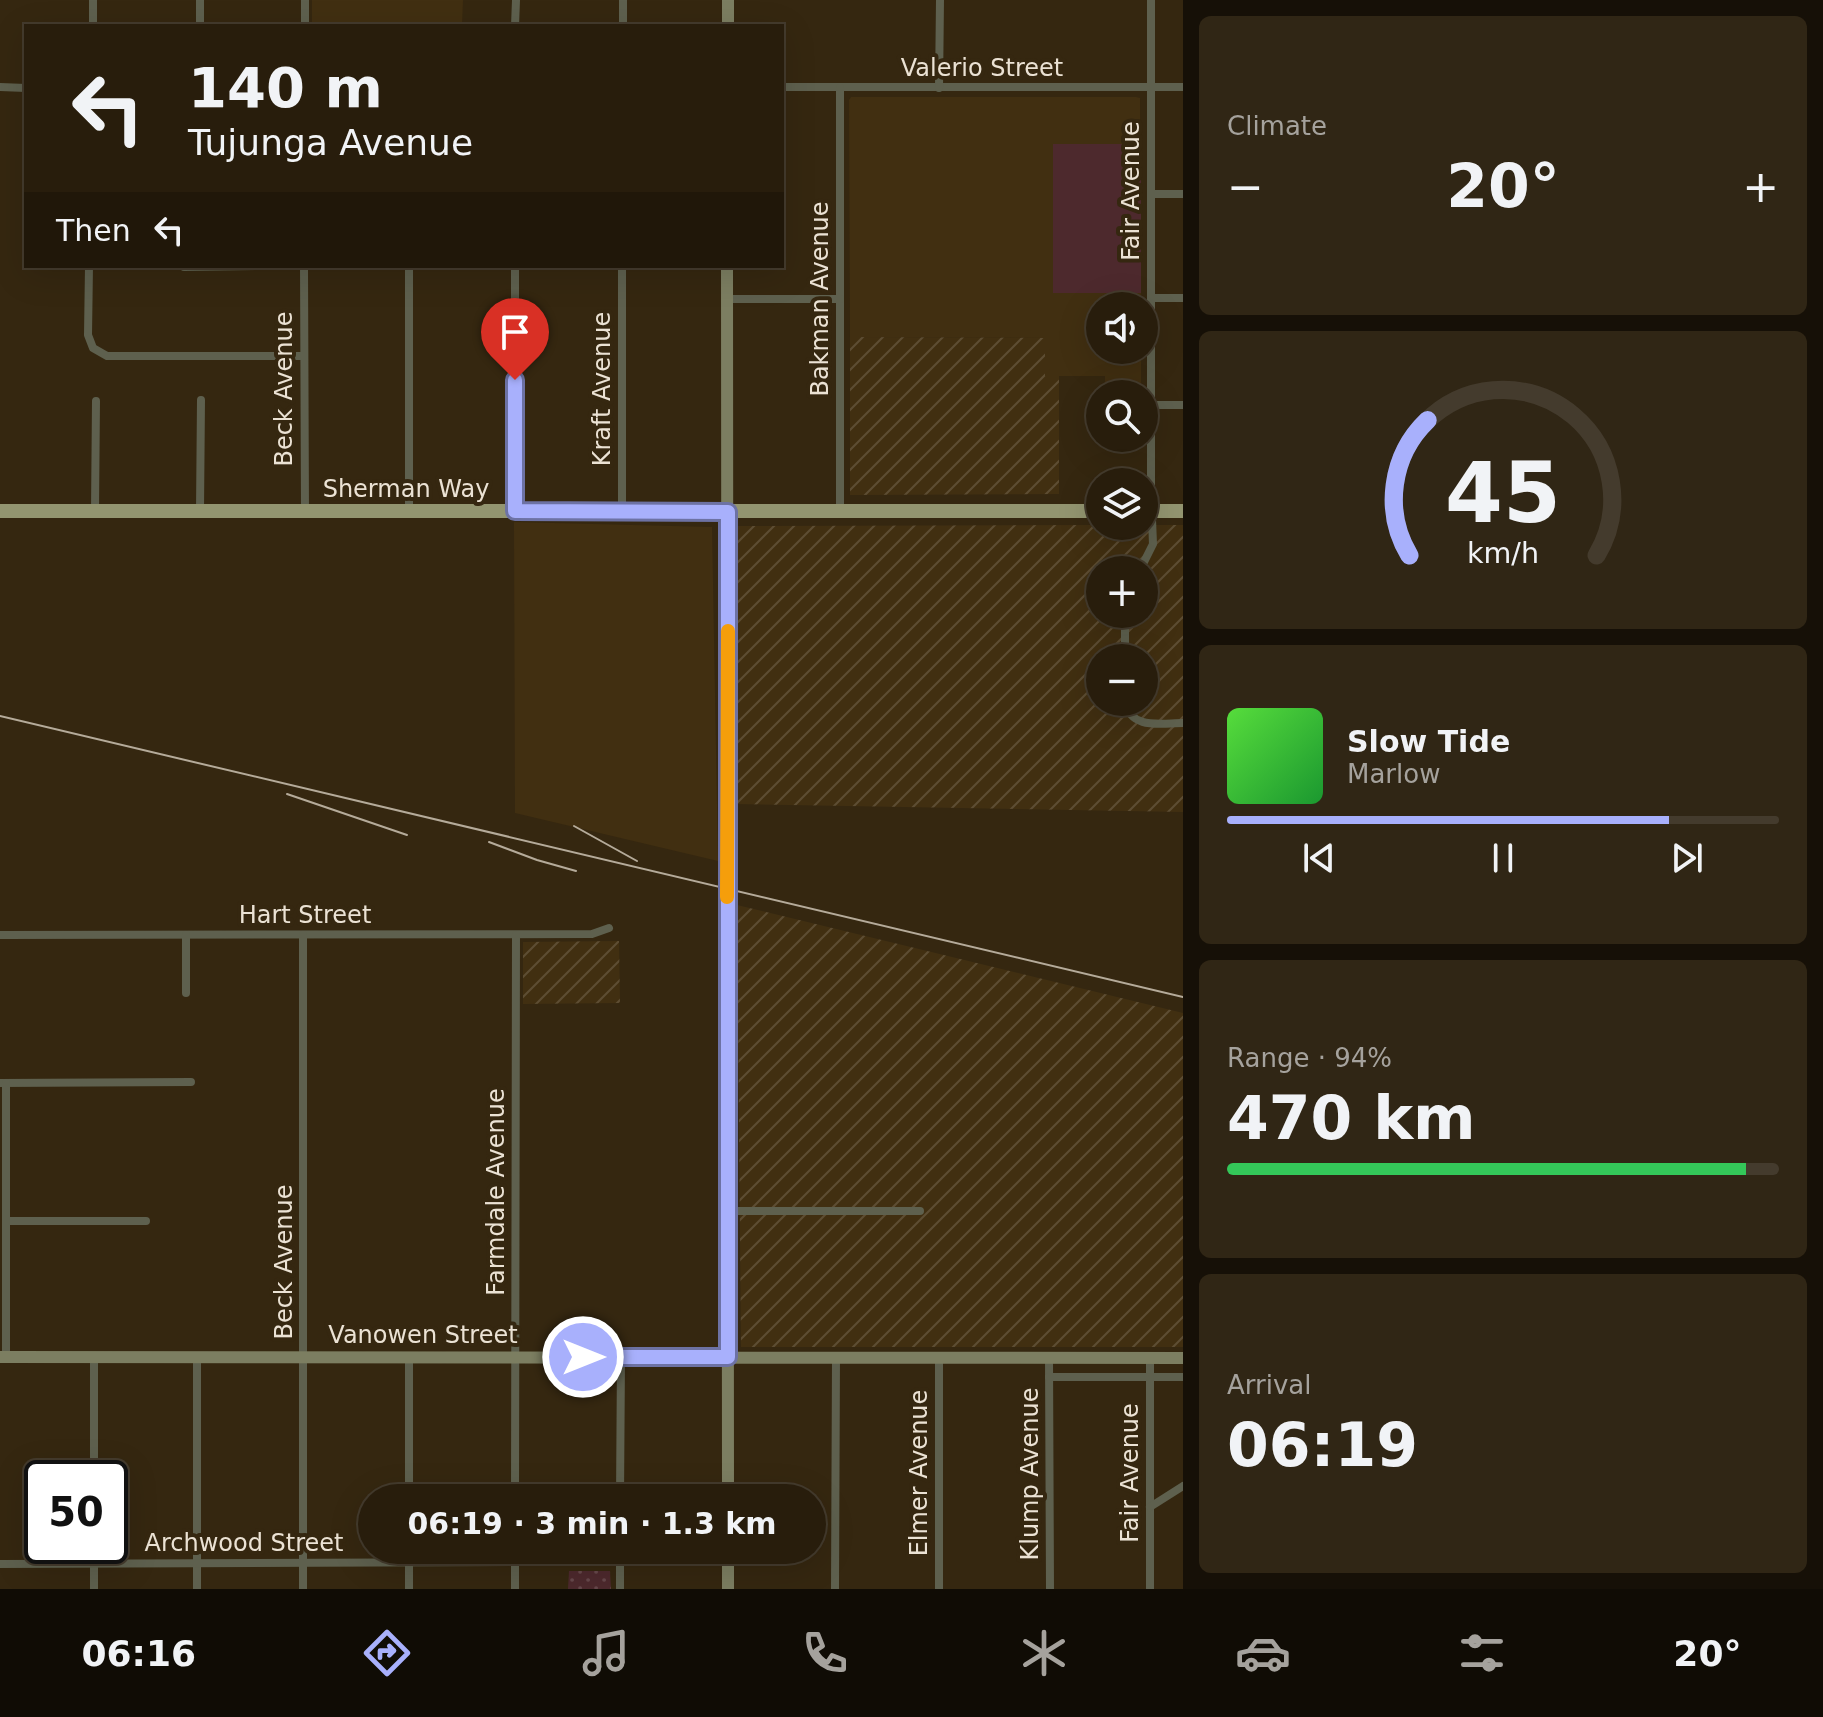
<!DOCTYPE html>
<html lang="en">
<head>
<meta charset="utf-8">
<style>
	:root { --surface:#281d0c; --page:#302615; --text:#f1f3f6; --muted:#a5a29d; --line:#443b2d; --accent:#a8b0fc }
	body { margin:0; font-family:"DejaVu Sans",sans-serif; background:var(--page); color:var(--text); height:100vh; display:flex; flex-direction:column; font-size:30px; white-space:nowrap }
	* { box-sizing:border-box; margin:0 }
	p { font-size:26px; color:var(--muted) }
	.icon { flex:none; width:44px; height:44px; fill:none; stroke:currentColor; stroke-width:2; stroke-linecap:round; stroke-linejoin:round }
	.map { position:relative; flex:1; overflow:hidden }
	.side { display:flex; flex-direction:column; gap:16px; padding:16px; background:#161007; width:640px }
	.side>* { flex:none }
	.hud { position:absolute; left:24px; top:24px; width:760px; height:244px; border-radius:0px; box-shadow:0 8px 32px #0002,0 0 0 2px var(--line); background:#281d0c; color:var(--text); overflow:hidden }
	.buttons { position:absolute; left:1086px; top:292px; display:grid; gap:16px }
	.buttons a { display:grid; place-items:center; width:72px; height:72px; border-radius:50%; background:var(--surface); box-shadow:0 8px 32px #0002,0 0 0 2px var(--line); font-size:40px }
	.speed { position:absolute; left:24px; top:1460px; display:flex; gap:16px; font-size:40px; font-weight:700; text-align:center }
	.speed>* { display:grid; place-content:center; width:104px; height:104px; border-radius:50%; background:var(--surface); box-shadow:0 8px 32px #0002,0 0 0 2px var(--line); line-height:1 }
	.speed .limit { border:4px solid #111; border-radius:12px; background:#fff; color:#111 }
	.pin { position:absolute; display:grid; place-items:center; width:68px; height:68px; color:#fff; margin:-82px -34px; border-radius:50% 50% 50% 0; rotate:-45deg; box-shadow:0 0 8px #0007 }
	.pin .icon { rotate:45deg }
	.me { position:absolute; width:88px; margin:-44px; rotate:90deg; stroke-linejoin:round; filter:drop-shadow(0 0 6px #0008) }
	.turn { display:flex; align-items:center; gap:28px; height:168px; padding:0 32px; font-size:36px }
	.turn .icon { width:104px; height:104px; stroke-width:2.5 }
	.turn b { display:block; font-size:56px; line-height:68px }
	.then { display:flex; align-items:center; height:76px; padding:0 32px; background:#0003; gap:16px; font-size:30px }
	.big { font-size:60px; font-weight:600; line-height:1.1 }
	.side .widget { flex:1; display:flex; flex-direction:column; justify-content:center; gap:12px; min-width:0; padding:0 28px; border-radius:12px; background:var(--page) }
	.side .dial { align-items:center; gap:0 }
	.dial svg { height:208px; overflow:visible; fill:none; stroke:var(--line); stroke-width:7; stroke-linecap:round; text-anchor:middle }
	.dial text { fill:var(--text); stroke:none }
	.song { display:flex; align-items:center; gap:24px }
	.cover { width:96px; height:96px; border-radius:12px; background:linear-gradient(135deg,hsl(110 70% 55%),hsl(130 70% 35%)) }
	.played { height:8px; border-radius:4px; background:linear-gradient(90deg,var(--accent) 80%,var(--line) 80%) }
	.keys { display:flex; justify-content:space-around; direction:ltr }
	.heat { display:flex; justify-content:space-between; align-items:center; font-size:44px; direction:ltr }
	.charge { height:12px; border-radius:6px; background:linear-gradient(90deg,#34c759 94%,var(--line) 0) }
	.trip { position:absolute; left:358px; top:1484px; width:468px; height:80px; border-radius:40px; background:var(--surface); box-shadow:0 8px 32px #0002,0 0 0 2px var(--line); font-weight:600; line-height:80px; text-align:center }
	.dock { display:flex; height:128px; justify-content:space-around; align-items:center; background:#100c05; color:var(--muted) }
	.dock .icon { width:56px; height:56px }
	.dock .active { color:var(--accent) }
	.dock b { font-size:36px; color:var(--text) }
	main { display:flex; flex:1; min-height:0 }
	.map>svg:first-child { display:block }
	.built { fill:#412f11 }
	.industrial { fill:url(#industrial-furrows); fill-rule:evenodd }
	.grass { fill:url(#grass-dots) }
	.garden { fill:#4d292d }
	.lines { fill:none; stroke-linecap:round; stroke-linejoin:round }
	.street { stroke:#5e604e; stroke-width:8 }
	.secondary { stroke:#7c7e61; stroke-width:12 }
	.primary { stroke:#939570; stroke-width:14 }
	.rail { stroke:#b5ab9a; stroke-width:2 }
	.route-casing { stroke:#6d72a4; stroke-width:20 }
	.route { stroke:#a8b0fc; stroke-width:14 }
	.slow { stroke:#f59e0b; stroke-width:14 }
	.labels { text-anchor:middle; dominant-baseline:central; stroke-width:8; stroke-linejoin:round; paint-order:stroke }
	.street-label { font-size:24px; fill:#ebe2d4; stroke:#352710 }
</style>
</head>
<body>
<main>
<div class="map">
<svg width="1183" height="1589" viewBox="0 0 1183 1589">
	<defs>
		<pattern id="industrial-furrows" width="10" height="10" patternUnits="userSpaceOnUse" patternTransform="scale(2)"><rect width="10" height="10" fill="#412f11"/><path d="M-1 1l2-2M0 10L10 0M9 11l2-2" fill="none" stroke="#5d4d33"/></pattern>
		<pattern id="grass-dots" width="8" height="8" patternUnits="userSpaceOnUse" patternTransform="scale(2)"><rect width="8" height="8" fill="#4d292d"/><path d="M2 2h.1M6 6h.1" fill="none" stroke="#67484b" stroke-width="1.8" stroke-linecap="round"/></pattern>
	</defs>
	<rect width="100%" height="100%" fill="#352710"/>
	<g class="built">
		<polygon points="312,0 463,0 462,26 312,26"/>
		<polygon points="851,97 1136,97 1140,98 1141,306 1100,306 1100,350 1141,350 1141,384 1105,384 1105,376 1045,376 1044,338 850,337 849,100"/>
		<polygon points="514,522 712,527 718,861 515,813"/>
	</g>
	<g class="industrial">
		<polygon points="850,337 1045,338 1045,376 1059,376 1059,494 850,495"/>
		<path d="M1100 525H1183V812L736 804 737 526ZM1100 570H1144V614H1100ZM1100 658H1144V702H1100Z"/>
		<polygon points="737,905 1183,1013 1183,1347 741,1347"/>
		<polygon points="619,941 620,1003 523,1004 523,942"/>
	</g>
	<polygon class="grass" points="569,1571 610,1571 611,1589 568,1589"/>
	<rect class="garden" x="1053" y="144" width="88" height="149"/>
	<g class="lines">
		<g class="street">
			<polyline points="93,26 93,0"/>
			<polyline points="200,26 200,0"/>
			<polyline points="305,26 305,0"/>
			<polyline points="515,26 516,0"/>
			<polyline points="623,26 623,0"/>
			<polyline points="0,87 26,88"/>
			<polyline points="782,87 1183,87"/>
			<polyline points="840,88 840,511"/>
			<polyline points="939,88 940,0"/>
			<polyline points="1151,194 1183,194"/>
			<polyline points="89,266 88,335 93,348 107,356 304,356"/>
			<polyline points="304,266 305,511"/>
			<polyline points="409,266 409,511"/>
			<polyline points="184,267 261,266"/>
			<polyline points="1151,298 1183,298"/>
			<polyline points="727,299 840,299"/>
			<polyline points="1151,405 1183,405"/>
			<polyline points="95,511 96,401"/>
			<polyline points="200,511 201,400"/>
			<polyline points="515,511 515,266"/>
			<polyline points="622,512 622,266"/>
			<polyline points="1140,570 1153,544 1151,494 1151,0"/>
			<polyline points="1125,614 1125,658"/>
			<path d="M1125 702C1131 730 1160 723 1183 723"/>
			<polyline points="0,935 592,934 609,928"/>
			<polyline points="186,993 186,935"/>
			<polyline points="0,1083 191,1082"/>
			<polyline points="728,1211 920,1211"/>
			<polyline points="6,1221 146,1221"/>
			<polyline points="6,1357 6,1083"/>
			<polyline points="94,1357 94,1478"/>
			<polyline points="197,1357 197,1589"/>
			<polyline points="409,1357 409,1498"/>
			<polyline points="939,1358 939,1589"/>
			<polyline points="1049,1358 1050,1589"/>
			<polyline points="1150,1358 1150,1589"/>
			<polyline points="1049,1377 1183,1377"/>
			<polyline points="515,1498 516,935"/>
			<polyline points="620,1498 621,1357"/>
			<polyline points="1150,1507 1183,1486"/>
			<polyline points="94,1546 94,1589"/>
			<polyline points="409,1550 409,1589"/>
			<polyline points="620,1550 620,1589"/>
			<polyline points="0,1564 728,1561"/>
			<polyline points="303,1589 303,935"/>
			<polyline points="515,1589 515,1550"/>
			<polyline points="835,1589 836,1357"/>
		</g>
		<g class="secondary">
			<polyline points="728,26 728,0"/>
			<polyline points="727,266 728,1498"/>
			<polyline points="0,1357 1183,1358"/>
			<polyline points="728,1550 728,1589"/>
		</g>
		<g class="primary">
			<polyline points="0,511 1100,511"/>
			<polyline points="1144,511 1183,511"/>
		</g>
		<g class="rail">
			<polyline points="0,716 1183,997"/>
			<polyline points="287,794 407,835"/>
			<polyline points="574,826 637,861"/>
			<polyline points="489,842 537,860 576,871"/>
		</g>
	</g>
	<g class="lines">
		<g class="route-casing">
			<polyline id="route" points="515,380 515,511 728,512 728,1357 583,1357"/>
		</g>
		<use href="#route" class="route"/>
		<polyline class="slow" points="727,897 728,631"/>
	</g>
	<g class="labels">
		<g class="street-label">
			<text x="982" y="68">Valerio Street</text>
			<text transform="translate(1131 191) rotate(-90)">Fair Avenue</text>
			<text transform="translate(820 299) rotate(-90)">Bakman Avenue</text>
			<text transform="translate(284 389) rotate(-90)">Beck Avenue</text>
			<text transform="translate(602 389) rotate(-90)">Kraft Avenue</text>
			<text x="406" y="489">Sherman Way</text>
			<text x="305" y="915">Hart Street</text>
			<text transform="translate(496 1192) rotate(-90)">Farmdale Avenue</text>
			<text transform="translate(284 1262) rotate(-90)">Beck Avenue</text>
			<text x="423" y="1335">Vanowen Street</text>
			<text transform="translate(919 1473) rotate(-90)">Elmer Avenue</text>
			<text transform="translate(1130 1473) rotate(-90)">Fair Avenue</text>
			<text transform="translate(1030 1474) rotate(-90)">Klump Avenue</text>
			<text x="244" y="1543">Archwood Street</text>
		</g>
	</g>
</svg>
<div class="buttons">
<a><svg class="icon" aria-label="sound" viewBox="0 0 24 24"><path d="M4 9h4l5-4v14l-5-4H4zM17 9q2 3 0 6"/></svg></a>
<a><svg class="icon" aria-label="search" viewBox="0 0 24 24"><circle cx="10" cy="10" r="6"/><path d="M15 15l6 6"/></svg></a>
<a><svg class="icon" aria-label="layers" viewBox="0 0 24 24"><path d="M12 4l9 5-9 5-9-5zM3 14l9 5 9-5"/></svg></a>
<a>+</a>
<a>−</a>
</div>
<div class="speed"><div class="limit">50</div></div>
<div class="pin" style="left:515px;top:380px;background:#d93025"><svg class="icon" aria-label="arrive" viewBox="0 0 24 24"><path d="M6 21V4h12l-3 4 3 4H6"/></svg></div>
<svg class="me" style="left:583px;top:1357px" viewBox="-20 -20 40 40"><circle r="17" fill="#a8b0fc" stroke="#fff" stroke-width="3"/><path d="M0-11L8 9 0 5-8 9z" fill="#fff"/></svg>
<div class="trip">06:19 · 3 min · 1.3 km</div>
<div class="hud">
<div class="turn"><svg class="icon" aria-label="left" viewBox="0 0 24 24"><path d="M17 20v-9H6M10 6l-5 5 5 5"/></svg><div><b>140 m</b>Tujunga Avenue</div></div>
<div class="then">Then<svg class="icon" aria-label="left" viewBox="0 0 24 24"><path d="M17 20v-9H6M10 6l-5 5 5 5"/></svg></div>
</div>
</div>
<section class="side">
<div class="widget"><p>Climate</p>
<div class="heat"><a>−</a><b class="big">20°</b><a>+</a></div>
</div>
<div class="widget dial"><svg viewBox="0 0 100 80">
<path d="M14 69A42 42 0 1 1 86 69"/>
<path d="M14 69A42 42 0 0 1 21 17" stroke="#a8b0fc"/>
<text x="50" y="56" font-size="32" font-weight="700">45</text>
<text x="50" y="72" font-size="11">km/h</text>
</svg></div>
<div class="widget">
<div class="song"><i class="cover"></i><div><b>Slow Tide</b><p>Marlow</p></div></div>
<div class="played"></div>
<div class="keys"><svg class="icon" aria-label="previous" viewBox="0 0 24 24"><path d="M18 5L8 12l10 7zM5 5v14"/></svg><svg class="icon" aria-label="pause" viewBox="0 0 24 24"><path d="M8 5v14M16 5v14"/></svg><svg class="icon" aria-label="next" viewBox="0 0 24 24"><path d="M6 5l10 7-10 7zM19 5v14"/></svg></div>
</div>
<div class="widget"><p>Range · 94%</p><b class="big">470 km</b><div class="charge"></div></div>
<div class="widget"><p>Arrival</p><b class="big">06:19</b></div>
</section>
</main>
<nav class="dock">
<b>06:16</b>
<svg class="icon active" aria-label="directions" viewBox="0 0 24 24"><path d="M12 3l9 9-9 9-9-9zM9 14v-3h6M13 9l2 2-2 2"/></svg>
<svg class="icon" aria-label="music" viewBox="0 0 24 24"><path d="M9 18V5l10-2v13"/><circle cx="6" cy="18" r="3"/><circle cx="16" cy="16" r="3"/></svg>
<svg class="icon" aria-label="phone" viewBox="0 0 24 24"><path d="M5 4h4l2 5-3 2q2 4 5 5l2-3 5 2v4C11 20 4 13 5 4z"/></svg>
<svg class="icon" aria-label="climate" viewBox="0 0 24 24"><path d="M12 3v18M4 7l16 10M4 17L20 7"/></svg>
<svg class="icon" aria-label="car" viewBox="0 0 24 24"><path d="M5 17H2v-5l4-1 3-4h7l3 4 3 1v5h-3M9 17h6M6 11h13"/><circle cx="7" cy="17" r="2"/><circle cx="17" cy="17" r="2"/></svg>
<svg class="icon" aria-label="filters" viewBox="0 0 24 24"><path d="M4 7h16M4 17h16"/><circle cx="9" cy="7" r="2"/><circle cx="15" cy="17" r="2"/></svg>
<b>20°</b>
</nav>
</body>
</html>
